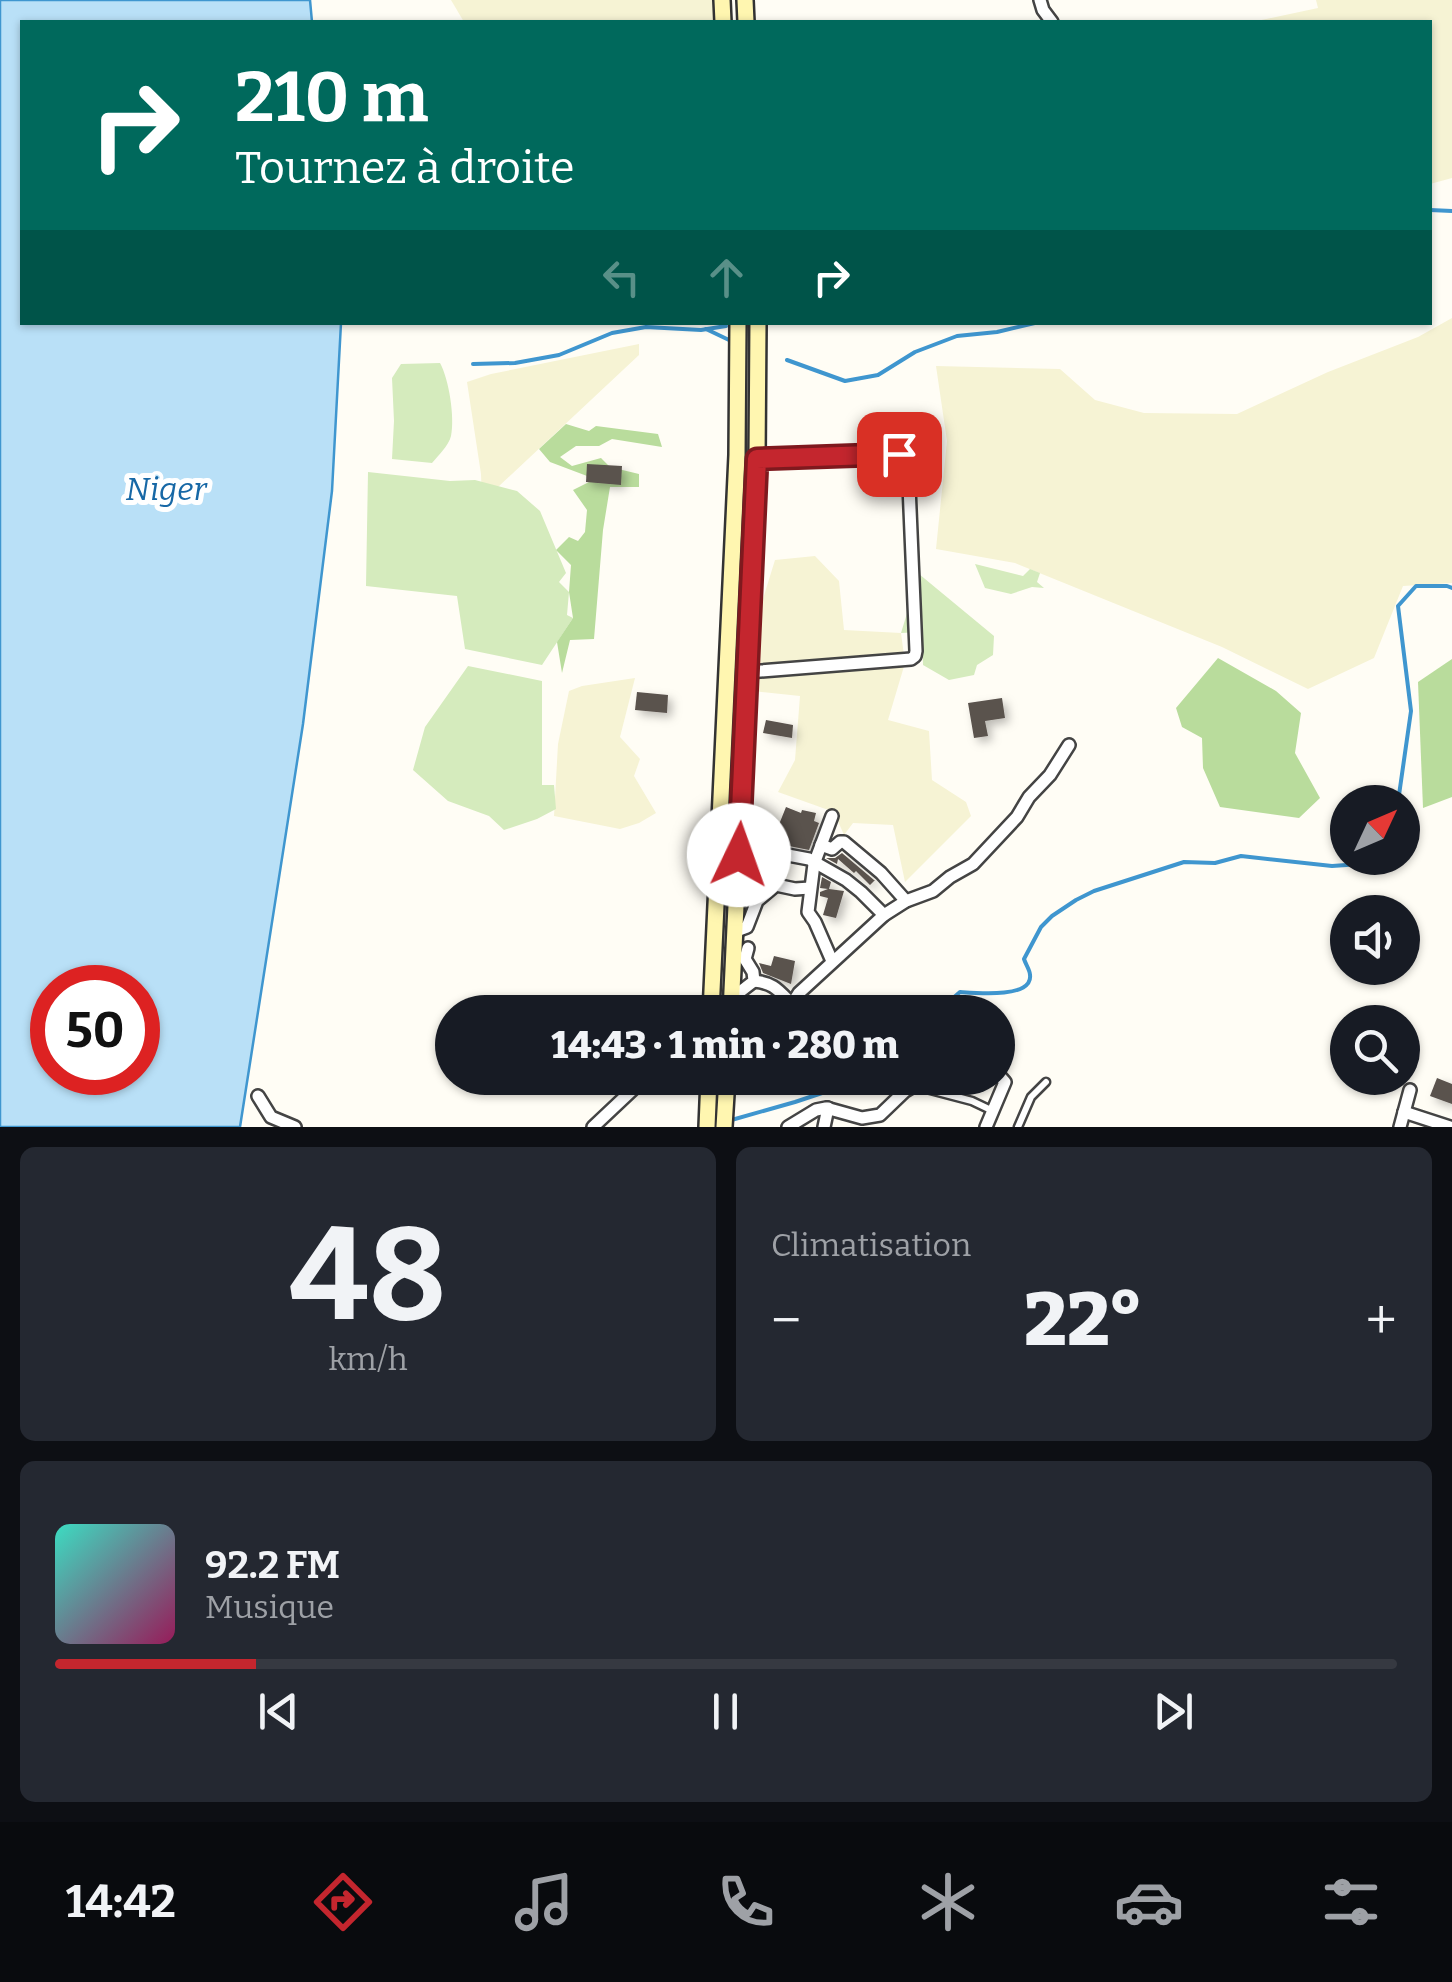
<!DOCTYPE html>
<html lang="fr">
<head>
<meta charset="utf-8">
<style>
	:root { --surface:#171b24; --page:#242831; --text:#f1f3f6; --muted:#9ea1a6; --line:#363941; --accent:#c4262e }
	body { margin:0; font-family:Bitter,serif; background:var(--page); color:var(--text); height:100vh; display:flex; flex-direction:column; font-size:38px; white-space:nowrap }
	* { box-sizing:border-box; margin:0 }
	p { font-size:32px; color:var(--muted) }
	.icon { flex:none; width:55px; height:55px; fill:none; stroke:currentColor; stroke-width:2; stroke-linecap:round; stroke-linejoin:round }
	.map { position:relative; height:1127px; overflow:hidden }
	.panel { display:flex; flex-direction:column; gap:20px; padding:20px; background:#0d0f14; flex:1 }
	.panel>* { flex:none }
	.guide { position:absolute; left:20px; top:20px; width:1412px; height:305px; border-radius:0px; box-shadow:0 2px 8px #0004; background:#00695c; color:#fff; overflow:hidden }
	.needle { width:65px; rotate:46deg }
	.fabs { position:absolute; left:1330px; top:785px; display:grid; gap:20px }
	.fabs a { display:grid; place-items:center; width:90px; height:90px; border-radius:50%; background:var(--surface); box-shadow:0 2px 8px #0004; font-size:50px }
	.speed { position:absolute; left:30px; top:965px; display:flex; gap:20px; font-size:50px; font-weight:700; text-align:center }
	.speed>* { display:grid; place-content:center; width:130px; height:130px; border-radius:50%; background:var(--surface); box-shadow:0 2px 8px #0004; line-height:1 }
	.speed .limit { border:15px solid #d22; background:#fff; color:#111 }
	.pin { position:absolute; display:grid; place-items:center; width:85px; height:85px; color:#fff; margin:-42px; border-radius:20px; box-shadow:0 5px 15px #0006 }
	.me { position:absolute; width:110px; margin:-55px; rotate:3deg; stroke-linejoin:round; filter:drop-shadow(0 0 8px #0008) }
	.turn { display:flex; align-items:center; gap:35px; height:210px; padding:0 50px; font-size:45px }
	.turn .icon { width:130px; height:130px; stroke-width:2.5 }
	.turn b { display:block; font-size:70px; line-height:85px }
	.lanes { display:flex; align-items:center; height:95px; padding:0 50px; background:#0003; justify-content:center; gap:50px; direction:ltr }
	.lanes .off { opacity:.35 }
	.big { font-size:75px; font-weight:800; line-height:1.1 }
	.panel .tile { flex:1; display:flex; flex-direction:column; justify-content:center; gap:15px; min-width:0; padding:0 35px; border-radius:15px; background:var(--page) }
	.panel .dial { align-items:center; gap:0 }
	.dial b { font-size:130px; line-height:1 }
	.song { display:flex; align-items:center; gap:30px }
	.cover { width:120px; height:120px; border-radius:15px; background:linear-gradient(135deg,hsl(170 70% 55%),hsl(330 70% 35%)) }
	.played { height:10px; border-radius:5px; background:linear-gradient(90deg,var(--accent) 15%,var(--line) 15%) }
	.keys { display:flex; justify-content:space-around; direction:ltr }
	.heat { display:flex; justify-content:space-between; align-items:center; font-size:55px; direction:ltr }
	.panel .tiles { flex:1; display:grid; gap:20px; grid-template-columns:1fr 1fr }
	.tile:last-child { grid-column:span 2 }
	.trip { position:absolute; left:435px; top:995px; width:580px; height:100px; border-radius:50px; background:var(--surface); box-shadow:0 2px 8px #0004; font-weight:800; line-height:100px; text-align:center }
	.tabs { display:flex; height:160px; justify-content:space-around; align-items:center; background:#090b0e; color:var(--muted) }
	.tabs .icon { width:70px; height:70px }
	.tabs .active { color:var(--accent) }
	.tabs b { font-size:45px; color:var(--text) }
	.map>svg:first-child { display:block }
	.farmland { fill:#f6f3d4 }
	.green { fill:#d5ebbd }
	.forest { fill:#b9dc9c }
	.water { fill:#b9e0f7; stroke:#3f96cf; stroke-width:2.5; fill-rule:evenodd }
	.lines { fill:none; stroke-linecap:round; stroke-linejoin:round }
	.stream { stroke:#3f96cf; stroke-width:4 }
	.building { fill:#5a524d; filter:url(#shadow) }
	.service-casing { stroke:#444; stroke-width:11 }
	.minor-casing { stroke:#444; stroke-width:16 }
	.secondary-casing { stroke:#333; stroke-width:20 }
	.service { stroke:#fff; stroke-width:6 }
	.minor { stroke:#fff; stroke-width:11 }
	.secondary { stroke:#fff6b0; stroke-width:15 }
	.route-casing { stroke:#7f191e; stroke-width:25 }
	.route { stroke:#c4262e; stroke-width:18 }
	.labels { text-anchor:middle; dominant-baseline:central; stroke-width:10; stroke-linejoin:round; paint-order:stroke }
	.water-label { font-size:32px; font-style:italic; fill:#1768a6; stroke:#fff }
</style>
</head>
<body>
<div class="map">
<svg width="1452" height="1127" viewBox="0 0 1452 1127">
	<defs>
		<filter id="shadow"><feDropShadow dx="4.5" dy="4.5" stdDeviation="5" flood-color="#0004"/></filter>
	</defs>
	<rect width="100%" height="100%" fill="#fffdf5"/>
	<g class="farmland">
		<polygon points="451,0 717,0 718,22 464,22"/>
		<polygon points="1316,0 1452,0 1452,178 1430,184 1430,22 1252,22 1318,8"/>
		<polygon points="1452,318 1452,583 1403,586 1374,658 1308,689 1222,647 1015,563 936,549 947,441 936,366 1060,369 1095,400 1144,413 1237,414 1328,372 1418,337"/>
		<polygon points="639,344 639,355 482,502 481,474 467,382 491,374"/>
		<polygon points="815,556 839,581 844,630 901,633 905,663 888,720 929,731 932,780 966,802 971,816 905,882 893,825 853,823 844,835 834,812 778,792 795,760 800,696 753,691 757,618 775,560"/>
		<polygon points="635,678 620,737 640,759 634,776 656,813 639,823 620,829 554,816 558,744 569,691 582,686"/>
	</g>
	<g class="green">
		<path d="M440 363C449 379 455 418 451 436 449 445 438 456 432 463L392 459 394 421 392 378 401 364Z"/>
		<polygon points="368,472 450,481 475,480 517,491 540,511 566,573 559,582 569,592 567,615 573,618 542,665 465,649 457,596 366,586"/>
		<polygon points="975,564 1023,576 1030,569 1040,573 1037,582 1044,588 1032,587 1011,594 985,588"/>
		<polygon points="919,574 994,636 993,655 977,665 974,675 949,680 923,665 922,632 901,633"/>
		<polygon points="468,666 542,681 542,785 554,785 556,809 537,819 504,830 489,816 448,801 413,770 425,727"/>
	</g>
	<g class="forest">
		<polygon points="566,424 589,431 596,426 658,434 662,447 612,439 599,446 576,446 560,457 572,466 601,458 610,467 639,474 639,487 610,487 603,530 594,639 570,640 562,673 557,642 573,618 569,592 571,565 556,550 569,537 578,541 585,532 587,510 573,490 595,479 550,462 539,449"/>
		<polygon points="1218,658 1276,691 1301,713 1295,753 1320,798 1299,818 1220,807 1203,768 1202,738 1182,727 1176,708"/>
		<polygon points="1452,659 1452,797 1423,808 1418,682"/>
	</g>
	<path class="water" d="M0 0H310L312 22H22V322L341 323 332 491 303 724 240 1127H0ZM52 988H138V1072H52Z"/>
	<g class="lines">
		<g class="stream">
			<polyline points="1430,210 1452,211"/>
			<polyline points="706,329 729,340"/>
			<polyline points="787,360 845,381 878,375 915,352 957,336 997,332 1039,322"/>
			<polyline points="473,364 515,363 559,355 612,333 646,327 701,330 726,326"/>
			<polyline points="1398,802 1411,711 1398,606 1416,586 1447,586 1452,588"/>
			<path d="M937 1012 960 992C974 993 1033 999 1030 975 1030 970 1026 965 1024 959L1041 927 1052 916 1076 900 1094 891 1184 862 1215 863 1241 856 1332 866 1361 864 1371 858"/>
			<polyline points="728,1121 795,1102 867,1078"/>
		</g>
	</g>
	<g class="building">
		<polygon points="587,464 622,466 621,485 586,482"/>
		<polygon points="637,692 668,695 667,713 635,710"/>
		<polygon points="1002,698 1005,718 985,721 988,736 974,738 968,703"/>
		<polygon points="766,720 793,725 792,738 763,733"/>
		<polygon points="786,807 801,813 802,810 816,813 814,821 819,823 809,850 784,845 776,840 782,830 778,827"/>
		<polygon points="842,853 874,880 875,880 870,885 856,871 854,873 838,859 837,864 826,858 835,858"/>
		<polygon points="822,877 831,882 829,889 844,891 836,918 823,915 828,898 820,896 820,892 828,889 820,888"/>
		<polygon points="774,956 795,961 791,984 763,973 759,963 771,966"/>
		<polygon points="1437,1078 1452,1084 1452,1104 1430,1096"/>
	</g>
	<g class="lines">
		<g class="service-casing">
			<g id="service">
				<polyline points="915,1086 972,1101 993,1111"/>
				<polyline points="1018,1127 1031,1097 1046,1082"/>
			</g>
		</g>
		<g class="minor-casing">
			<g id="minor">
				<polyline points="1040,0 1043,10 1052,22"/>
				<polyline points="748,672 911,659 915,656 916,651 908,462 899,454 757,459"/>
				<polyline points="832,816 814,864 808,912 815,922 832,961"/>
				<polyline points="821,845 832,849 840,842 844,842 881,873 906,901"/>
				<polyline points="719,857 761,850 809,859 846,880 861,892 884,915"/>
				<polyline points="776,885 795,889 810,888"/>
				<polyline points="734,929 739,930 747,927 757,901 776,885 777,880 773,865 776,851"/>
				<path d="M754 981C774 983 778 990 792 1004"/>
				<polyline points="732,998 754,981 753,972 745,959 748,948"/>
				<polyline points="787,1012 799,993 884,915 906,901 933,891 950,877 973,864 1017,817 1029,797 1050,775 1069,745"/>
				<polyline points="258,1096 271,1117 295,1127"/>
				<polyline points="1404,1112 1450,1127"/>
				<polyline points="593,1127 645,1078"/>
				<polyline points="788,1127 816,1110 826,1108 862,1118 880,1115 905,1091 927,1078"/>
				<polyline points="824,1127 828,1108"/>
				<polyline points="986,1127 1005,1082 998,1074"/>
				<polyline points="1400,1127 1410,1090"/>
			</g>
		</g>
		<g class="secondary-casing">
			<g id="secondary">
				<polyline points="722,0 723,22"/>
				<polyline points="745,0 746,22"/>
				<polyline points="711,1012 737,455 738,322"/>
				<polyline points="731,1012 757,459 758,322"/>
				<polyline points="707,1127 709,1078"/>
				<polyline points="724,1127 727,1078"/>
			</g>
		</g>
		<use href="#service" class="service"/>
		<use href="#minor" class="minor"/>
		<use href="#secondary" class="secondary"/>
	</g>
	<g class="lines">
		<g class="route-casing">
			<polyline id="route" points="739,855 757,459 899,454"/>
		</g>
		<use href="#route" class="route"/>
	</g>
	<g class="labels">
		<g class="water-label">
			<text x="166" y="489">Niger</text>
		</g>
	</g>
</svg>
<div class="fabs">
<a><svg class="needle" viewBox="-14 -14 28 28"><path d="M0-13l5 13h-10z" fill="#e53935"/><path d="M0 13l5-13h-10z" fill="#9ea1a6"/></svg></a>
<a><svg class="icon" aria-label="sound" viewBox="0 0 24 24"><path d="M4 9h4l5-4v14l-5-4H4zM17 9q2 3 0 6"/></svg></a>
<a><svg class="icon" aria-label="search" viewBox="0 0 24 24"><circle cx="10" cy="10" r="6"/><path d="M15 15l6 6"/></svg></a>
</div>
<div class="speed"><div class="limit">50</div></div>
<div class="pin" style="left:899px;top:454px;background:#d93025"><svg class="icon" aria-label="arrive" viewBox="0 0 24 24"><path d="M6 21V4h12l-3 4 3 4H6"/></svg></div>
<svg class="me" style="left:739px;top:855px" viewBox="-20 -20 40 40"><circle r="19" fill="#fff"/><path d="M0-13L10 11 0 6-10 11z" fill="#c4262e"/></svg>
<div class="trip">14:43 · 1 min · 280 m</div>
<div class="guide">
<div class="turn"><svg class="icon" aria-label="right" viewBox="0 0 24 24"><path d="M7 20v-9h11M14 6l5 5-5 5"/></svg><div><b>210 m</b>Tournez à droite</div></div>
<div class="lanes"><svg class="icon off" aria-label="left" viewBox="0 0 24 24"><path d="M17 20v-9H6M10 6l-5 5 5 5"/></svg><svg class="icon off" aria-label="ahead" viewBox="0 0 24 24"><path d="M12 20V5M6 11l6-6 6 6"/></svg><svg class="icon" aria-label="right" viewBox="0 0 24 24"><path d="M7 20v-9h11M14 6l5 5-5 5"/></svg></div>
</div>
</div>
<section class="panel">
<div class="tiles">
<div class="tile dial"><b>48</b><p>km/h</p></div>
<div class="tile"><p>Climatisation</p>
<div class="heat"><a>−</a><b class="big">22°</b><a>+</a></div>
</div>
<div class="tile">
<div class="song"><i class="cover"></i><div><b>92.2 FM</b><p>Musique</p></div></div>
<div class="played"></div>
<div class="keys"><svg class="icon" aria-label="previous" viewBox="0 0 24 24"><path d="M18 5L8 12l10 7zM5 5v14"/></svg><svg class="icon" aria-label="pause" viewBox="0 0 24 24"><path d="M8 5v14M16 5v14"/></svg><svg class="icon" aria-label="next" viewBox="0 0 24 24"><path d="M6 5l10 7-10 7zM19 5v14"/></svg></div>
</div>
</div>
</section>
<nav class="tabs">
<b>14:42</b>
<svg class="icon active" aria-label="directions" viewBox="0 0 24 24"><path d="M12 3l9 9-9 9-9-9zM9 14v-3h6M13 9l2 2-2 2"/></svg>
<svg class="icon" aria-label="music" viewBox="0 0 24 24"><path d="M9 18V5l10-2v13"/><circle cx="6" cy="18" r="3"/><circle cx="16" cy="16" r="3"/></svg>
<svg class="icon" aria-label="phone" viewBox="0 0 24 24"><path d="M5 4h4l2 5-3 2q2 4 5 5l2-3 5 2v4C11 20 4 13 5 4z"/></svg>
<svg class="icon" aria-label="climate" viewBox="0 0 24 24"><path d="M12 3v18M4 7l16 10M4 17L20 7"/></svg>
<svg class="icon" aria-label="car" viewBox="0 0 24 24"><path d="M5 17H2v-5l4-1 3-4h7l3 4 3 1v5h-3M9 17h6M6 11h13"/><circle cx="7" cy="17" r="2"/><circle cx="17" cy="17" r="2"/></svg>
<svg class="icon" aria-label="filters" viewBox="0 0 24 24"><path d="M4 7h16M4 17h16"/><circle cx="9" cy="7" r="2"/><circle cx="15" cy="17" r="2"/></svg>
</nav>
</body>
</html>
